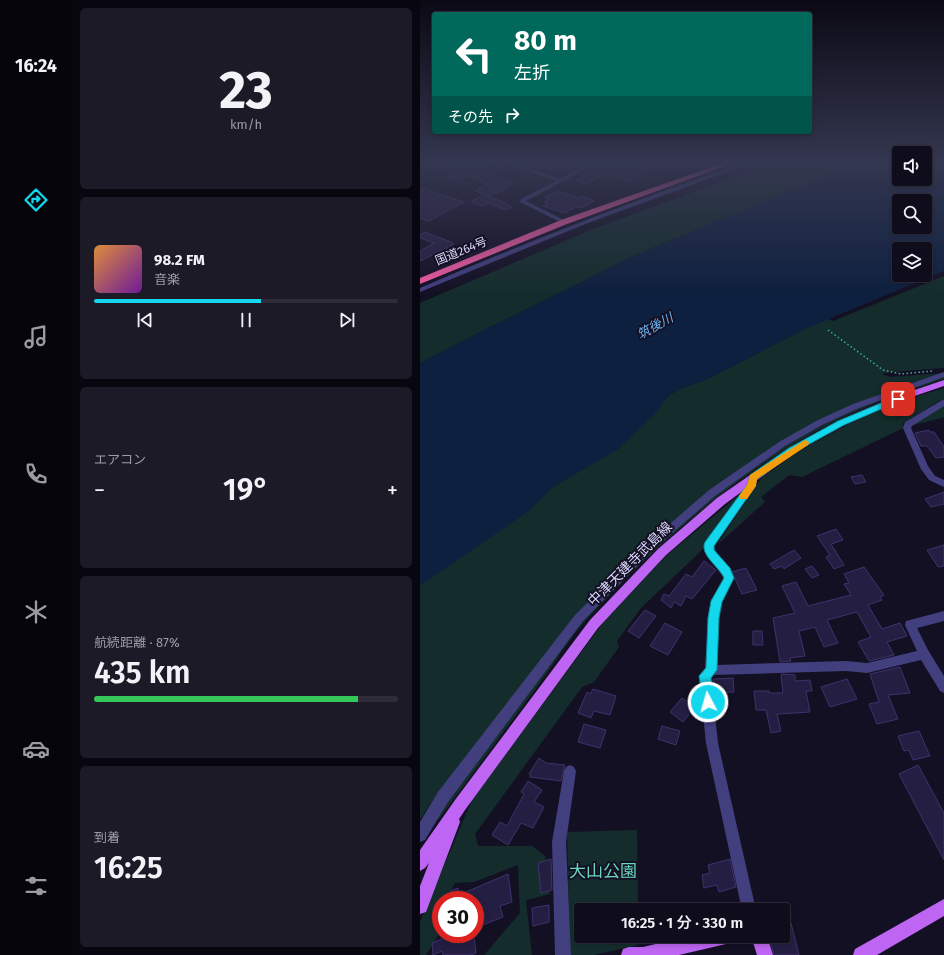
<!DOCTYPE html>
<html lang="ja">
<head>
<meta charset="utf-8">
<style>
	:root { --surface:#0f0c1b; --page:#1d1a28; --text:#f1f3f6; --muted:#9b9ba3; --line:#2f2c3a; --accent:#13d7ec }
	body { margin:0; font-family:"Fira Sans","Noto Sans JP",sans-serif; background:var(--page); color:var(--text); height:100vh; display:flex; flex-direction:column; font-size:15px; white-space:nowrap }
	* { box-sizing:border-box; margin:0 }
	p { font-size:13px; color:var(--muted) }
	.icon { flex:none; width:22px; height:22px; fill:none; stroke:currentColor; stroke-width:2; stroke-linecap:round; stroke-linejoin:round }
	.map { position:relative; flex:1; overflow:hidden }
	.side { display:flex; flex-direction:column; gap:8px; padding:8px; background:#08070f; width:348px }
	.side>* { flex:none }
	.top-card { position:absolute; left:12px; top:12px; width:380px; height:122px; border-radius:4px; box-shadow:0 2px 6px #0003,0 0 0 1px var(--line); background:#00695c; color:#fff; overflow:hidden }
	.fabs { position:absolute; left:472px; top:146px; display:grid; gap:8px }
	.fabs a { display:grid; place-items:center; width:40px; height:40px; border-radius:4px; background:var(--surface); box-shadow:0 2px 6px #0003,0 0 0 1px var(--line); font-size:20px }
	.speed { position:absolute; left:12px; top:891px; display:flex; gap:8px; font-size:20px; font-weight:700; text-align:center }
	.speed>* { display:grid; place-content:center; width:52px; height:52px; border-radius:50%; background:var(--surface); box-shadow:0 2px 6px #0003,0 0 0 1px var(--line); line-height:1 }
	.speed .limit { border:6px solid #d22; background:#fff; color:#111 }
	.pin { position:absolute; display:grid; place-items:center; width:34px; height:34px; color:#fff; margin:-17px; border-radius:8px; box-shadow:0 2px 6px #0006 }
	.me { position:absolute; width:44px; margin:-22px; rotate:354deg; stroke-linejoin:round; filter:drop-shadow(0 0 3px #0008) }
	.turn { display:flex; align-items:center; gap:14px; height:84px; padding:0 16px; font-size:18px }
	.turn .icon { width:52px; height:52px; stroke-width:2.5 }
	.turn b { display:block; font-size:28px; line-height:34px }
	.then { display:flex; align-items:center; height:38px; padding:0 16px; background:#0003; gap:8px; font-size:15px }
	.big { font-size:30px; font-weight:600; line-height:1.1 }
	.side .card { flex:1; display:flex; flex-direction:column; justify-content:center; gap:6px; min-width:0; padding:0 14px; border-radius:6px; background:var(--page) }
	.side .dial { align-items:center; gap:0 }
	.dial b { font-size:52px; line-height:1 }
	.song { display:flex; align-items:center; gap:12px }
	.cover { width:48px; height:48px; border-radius:6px; background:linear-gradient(135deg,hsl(30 70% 55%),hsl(280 70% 35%)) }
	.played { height:4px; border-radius:2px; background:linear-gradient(90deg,var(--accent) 55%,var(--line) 55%) }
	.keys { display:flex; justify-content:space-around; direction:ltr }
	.heat { display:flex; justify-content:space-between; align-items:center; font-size:22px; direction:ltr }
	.charge { height:6px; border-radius:3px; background:linear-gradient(90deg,#34c759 87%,var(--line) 0) }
	.trip { position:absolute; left:154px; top:903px; width:216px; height:40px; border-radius:4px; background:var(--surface); box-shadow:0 2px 6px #0003,0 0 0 1px var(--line); font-weight:600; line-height:40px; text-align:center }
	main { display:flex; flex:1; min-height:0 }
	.tabs { display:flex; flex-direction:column; width:72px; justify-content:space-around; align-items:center; background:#06050b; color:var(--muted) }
	.tabs .icon { width:28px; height:28px }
	.tabs .current { color:var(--accent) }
	.tabs b { font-size:18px; color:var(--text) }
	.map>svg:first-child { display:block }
	.green { fill:#142d2c }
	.water { fill:#0e203f; fill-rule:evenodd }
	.building { fill:#251e43; stroke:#3e326d }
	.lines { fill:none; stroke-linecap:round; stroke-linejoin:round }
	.path { stroke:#39ada6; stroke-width:1.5; stroke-dasharray:1.5 2.5; stroke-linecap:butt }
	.minor { fill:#423f7f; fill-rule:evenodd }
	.major { fill:#be66f3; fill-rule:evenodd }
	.highway { fill:#f25ba4; fill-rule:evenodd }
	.route { fill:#13d7ec; stroke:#0c8c99 }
	.slow { fill:#f59e0b }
	.labels { text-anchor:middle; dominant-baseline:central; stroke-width:4; stroke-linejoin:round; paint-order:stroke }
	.far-street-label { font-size:12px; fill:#dbd7fc; stroke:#141024 }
	.far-water-label { font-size:13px; font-style:italic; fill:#6db6f3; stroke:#141024 }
	.street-label { font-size:14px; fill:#dbd7fc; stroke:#141024 }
	.near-park-label { font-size:17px; fill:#68d6ba; stroke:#141024 }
</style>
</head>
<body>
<main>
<nav class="tabs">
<b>16:24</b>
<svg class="icon current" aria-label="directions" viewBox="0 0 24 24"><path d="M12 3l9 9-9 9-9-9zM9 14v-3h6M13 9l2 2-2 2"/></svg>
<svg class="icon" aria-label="music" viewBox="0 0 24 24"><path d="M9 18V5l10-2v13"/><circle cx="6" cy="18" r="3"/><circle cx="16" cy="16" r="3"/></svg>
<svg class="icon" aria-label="phone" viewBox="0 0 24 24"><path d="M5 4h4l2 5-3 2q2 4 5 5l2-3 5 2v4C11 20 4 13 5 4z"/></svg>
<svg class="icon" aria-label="climate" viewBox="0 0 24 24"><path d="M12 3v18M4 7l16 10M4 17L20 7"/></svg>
<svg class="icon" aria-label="car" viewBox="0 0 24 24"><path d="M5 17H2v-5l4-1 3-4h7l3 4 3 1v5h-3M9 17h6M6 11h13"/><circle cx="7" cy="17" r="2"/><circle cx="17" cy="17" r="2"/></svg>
<svg class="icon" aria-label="filters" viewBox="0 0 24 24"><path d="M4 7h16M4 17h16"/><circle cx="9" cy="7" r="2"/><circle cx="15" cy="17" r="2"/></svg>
</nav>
<section class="side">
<div class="card dial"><b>23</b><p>km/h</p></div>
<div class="card">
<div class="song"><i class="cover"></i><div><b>98.2 FM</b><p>音楽</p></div></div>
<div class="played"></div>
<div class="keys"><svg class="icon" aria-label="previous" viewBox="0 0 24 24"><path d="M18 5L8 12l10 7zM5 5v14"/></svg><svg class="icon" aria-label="pause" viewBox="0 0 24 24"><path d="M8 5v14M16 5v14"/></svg><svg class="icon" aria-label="next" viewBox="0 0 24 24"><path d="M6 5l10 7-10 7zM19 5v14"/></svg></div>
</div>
<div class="card"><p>エアコン</p>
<div class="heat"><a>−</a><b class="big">19°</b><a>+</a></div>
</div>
<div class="card"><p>航続距離 · 87%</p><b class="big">435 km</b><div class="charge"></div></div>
<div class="card"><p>到着</p><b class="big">16:25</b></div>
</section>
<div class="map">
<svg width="524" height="955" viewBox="0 0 524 955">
	<rect width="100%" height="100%" fill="#141024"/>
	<g class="green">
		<polygon points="364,161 451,161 410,174 214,256 66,329 0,363 0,303 168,231 320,175"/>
		<polygon points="524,276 524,368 471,372 461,374 471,377 524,373 433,404 289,491 156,617 15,797 0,820 0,581 135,470 232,417 248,396 262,388 285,380 387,328 409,319 413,321"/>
		<path d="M524 376V379C491 390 456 402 424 417 327 464 239 541 166 620 148 640 133 665 117 687 84 731 52 775 19 819L15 820 32 793 163 619 234 547 294 494 365 445 401 424 438 407Z"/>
		<polygon points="524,388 524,398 483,423 483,428 382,477 369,475 341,497 345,502 297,545 342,477 381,450 429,424 484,400"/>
		<polygon points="524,405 524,417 522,418 493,425"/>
		<polygon points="325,490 280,552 221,608 197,641 199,647 174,682 162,687 55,834 58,846 112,846 125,856 130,894 106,900 112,955 64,955 100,913 98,865 54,882 35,883 26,900 21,900 18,936 6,955 0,955 0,922 52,800 183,623 247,555"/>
		<polygon points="217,830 218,910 161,910 161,936 218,936 218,945 174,955 150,955 147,832"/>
	</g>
	<path class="water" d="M451 161H479V179H505V161H524V271L387 328 285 380 262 388 248 396 232 417 197 450 133 487 109 511 0 586V363L66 329 214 256 410 174ZM479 201H505V227H479ZM479 249H505V275H479Z"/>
	<g class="building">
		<polygon points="27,161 75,161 59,171 94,184 70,196 55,191 68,184 48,176 38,181 26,177 38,170 33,169 38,167 27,163"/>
		<polygon points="193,161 226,171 208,181 185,174 166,184 156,181"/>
		<polygon points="4,188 18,194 44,202 9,221 0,218 0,190"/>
		<polygon points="137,191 159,198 162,196 174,201 161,208 156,207 144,213 123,206 128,203 124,202 130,199 125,197"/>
		<polygon points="63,195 84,202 92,207 85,210 69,203 63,206 51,202"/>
		<polygon points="5,232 31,242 34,244 28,248 27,248 0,261 0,251 14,243 0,238 0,235"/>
		<polygon points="509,430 510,432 514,432 524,447 524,457 516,458 507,446 501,446 495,433"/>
		<polygon points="442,475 446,482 435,484 431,477"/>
		<polygon points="524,492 524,504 511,507 505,499"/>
		<polygon points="416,529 423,540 411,544 424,565 414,569 406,557 410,555 397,536"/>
		<polygon points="524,545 524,566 518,567 507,550"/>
		<polygon points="374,550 381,558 364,569 362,566 354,569 350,564"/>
		<polygon points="284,561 296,570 272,599 266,596 261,606 254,602 251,608 241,600 244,594 249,596 266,574 272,577"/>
		<polygon points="392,566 399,575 392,578 385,569"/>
		<polygon points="444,567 464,595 460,597 462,600 448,605 462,629 480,623 487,636 467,642 474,655 449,661 438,642 451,637 437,612 407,620 418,643 404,647 395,627 379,631 385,656 370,658 371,661 360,662 353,618 375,613 362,586 376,582 388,606 431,595 424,584 429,583 424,574"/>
		<polygon points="326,568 337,590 322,594 312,572"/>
		<polygon points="225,610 236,616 219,638 208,631"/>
		<polygon points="245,623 262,632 248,655 230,646"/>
		<polygon points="333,631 342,631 343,645 333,645"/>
		<polygon points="480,667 490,693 468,695 478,719 457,724 449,704 459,702 450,674"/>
		<polygon points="362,674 375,675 375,681 390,680 392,691 386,691 390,712 357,714 361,731 351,733 346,710 336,710 334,691 349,691 349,693 363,693 361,675"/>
		<polygon points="313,678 314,692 294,693 293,679"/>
		<polygon points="427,679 437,699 410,707 401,687"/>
		<polygon points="173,689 196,696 190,715 174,711 171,718 158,713 167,692 170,694"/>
		<polygon points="262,698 275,707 263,722 250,712"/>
		<polygon points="164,724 186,730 180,748 158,742"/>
		<polygon points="242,726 260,731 256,745 238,739"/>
		<polygon points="499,731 510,756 493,760 489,750 484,751 478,736"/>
		<polygon points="119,758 126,763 145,765 141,781 110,777 111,775 109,774"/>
		<polygon points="498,765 524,813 524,860 479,774"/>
		<polygon points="108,781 122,790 114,802 124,807 113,828 101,823 88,845 72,835 80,822 87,826 104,794 101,792"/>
		<polygon points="131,859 132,890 121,893 118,863"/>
		<polygon points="310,859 316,887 299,892 297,885 284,888 282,875 290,873 288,865"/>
		<polygon points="88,874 92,902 80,906 83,917 55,928 55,901 58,900 28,900 31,898 30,891 38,888 39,895"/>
		<polygon points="129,905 129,922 113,926 112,908"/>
		<polygon points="371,923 379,955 354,955 349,936 363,936 363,924"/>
		<polygon points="21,934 54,934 56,953 51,955 23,955 22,951 13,955 12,943 22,939"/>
	</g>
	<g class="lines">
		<polyline class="path" points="408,330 463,370 481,374 512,371"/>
		<g class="minor">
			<polygon points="82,161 90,161 140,179 174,161 181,161 106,201 146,221 146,223 144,224 100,202 101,199 136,181"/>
			<path d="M329 161H337L168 223 0 292V288C108 241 218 199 329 161Z"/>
			<polygon points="524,372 524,377 439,408 402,425 365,446 295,496 235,548 163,621 28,802 5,840 0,842 0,822 18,792 155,615 229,542 289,490 359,442 396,421 433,404"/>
			<polygon points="524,399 524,406 492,426 491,428 508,466 515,476 524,480 524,487 509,480 501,469 483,428 485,422"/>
			<path d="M333 474 337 477 336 486 294 546C297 558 309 567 314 578L301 602 298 618 297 665 426 661 447 663 497 651 485 625 486 621 524 611V621L497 628 508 650 524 676V693L520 691 501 660 447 673 426 671 293 675 291 678 298 743 336 910H322L286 743 279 676 285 668 288 618 291 601 304 578 288 557 284 545 327 485 330 475Z"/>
			<polygon points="150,765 154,767 156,771 146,842 151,955 135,955 132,842 144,771 146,767"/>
		</g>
		<g class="major">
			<polygon points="0,161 4,161 0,164"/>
			<polygon points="524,380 524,386 480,401 424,425 375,452 305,504 246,555 178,628 45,810 39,819 40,822 6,912 0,914 0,886 9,863 5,868 0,871 0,850 35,800 170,620 238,549 297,498 369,448 418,421 474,397"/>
			<polygon points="524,899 524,916 457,955 433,955 435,949"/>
			<polygon points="270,936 314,936 312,942 306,944 259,955 201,955 203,949 209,947 223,947"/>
			<polygon points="331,936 347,936 353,955 337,955"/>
		</g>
		<polygon class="highway" points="309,161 319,161 147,224 0,284 0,278 141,220"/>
	</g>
	<linearGradient id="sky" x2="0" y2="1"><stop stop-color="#0b0914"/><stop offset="0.55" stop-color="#343750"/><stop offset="1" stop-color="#343750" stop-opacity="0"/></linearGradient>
	<rect width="524" height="295" fill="url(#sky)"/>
	<path class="route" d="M478 396 480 397V401L424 425 375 452 337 479 334 488 294 546V550L310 568 314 578 302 602 299 618 297 670 291 678 294 702 292 707 288 708 284 707 279 676 286 668 288 618 291 601 304 578C300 567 279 555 285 542L327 485 330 475 369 448 418 421Z"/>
	<polygon class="slow" points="385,440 388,441 389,443 388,445 337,479 336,486 327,499 320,499 319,496 327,485 330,475"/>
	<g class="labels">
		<g class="far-street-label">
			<text transform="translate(41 251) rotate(-22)">国道264号</text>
		</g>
		<g class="far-water-label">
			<text transform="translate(235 326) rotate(-29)">筑後川</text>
		</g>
		<g class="street-label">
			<text transform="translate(210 564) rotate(-45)">中津天建寺武島線</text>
		</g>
		<g class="near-park-label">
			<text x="183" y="871">大山公園</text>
		</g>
	</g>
</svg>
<div class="fabs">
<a><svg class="icon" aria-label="sound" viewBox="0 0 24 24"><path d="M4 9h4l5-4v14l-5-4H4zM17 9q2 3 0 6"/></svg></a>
<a><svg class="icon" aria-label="search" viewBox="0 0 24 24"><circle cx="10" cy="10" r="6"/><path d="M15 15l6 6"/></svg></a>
<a><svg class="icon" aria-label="layers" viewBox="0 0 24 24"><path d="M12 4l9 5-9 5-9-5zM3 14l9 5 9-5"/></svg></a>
</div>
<div class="speed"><div class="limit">30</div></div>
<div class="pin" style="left:478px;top:399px;background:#d93025"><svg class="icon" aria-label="arrive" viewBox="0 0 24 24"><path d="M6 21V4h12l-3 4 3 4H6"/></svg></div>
<svg class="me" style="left:288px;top:702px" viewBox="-20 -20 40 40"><circle r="17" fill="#13d7ec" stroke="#fff" stroke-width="3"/><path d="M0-11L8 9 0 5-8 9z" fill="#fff"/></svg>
<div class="trip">16:25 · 1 分 · 330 m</div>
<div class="top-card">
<div class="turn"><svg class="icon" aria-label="left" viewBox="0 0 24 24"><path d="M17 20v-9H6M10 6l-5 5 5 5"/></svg><div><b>80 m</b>左折</div></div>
<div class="then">その先<svg class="icon" aria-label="right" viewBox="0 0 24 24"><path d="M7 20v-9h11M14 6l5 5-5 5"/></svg></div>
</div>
</div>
</main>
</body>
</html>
